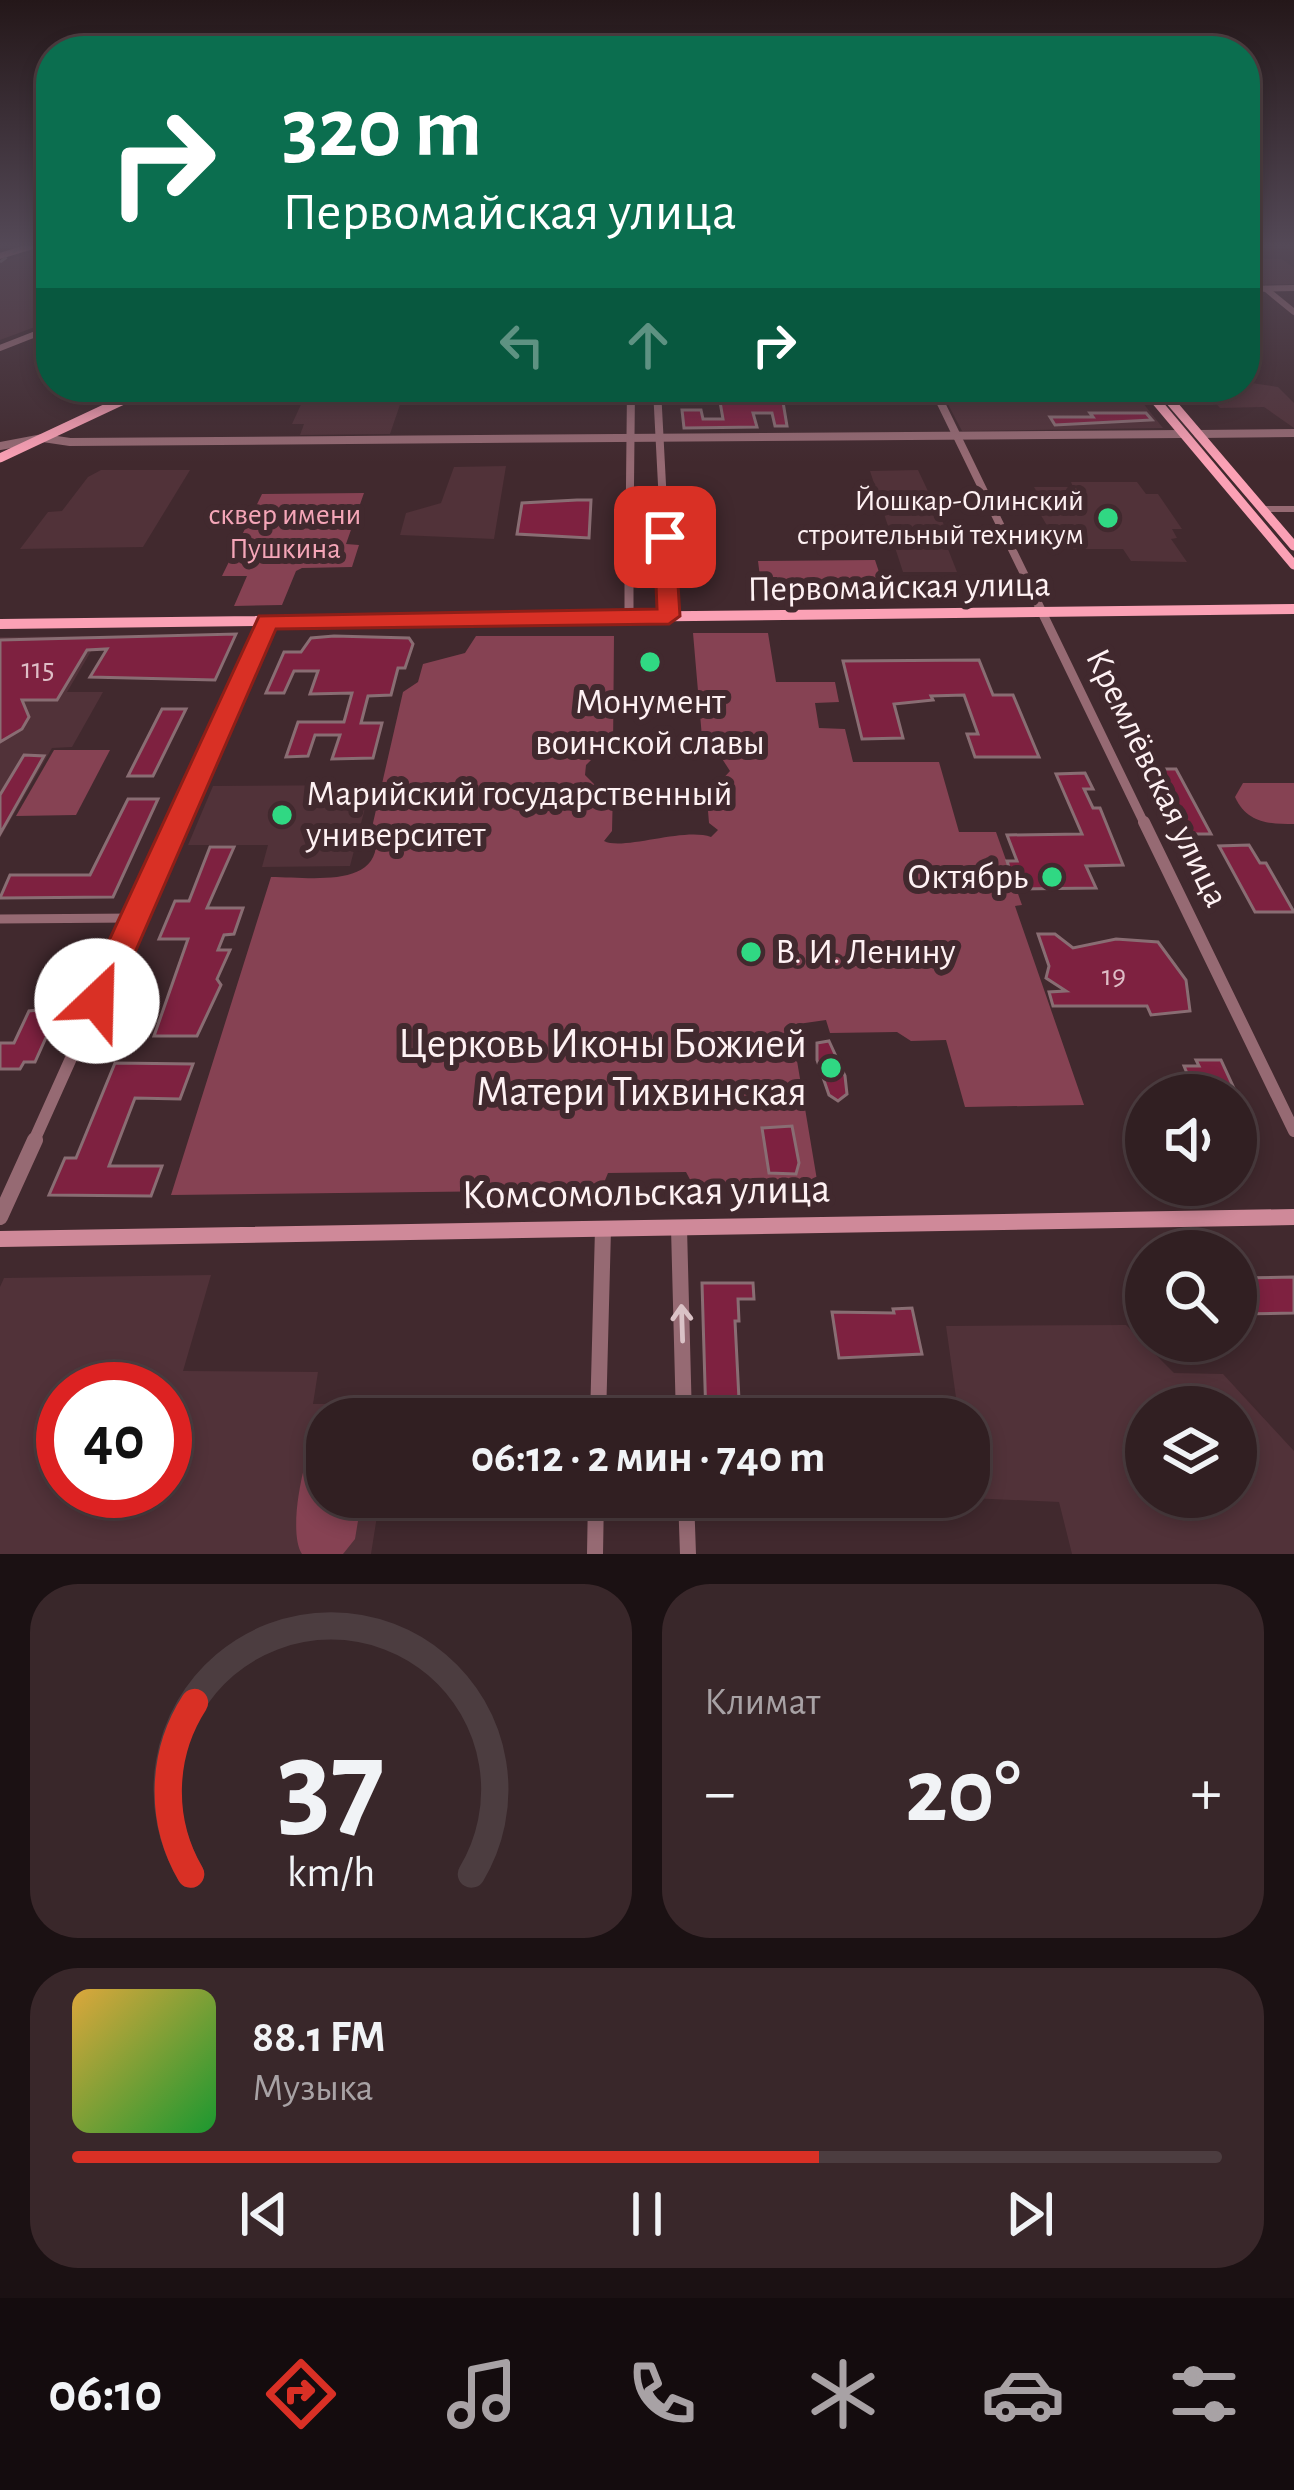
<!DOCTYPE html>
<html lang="ru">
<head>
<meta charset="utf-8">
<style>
	:root { --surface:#311f22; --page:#39272a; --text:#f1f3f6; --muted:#a8a2a5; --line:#4c3d40; --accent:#d93025 }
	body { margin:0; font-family:"Alegreya Sans",sans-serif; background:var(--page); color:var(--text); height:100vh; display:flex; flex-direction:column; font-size:45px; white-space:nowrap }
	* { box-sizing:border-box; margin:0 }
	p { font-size:39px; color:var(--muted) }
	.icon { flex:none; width:66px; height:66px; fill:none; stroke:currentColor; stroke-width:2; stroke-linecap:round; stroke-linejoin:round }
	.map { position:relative; height:1554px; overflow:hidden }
	.details { display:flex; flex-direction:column; gap:30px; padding:30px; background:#1b1113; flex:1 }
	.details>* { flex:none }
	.guide { position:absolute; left:36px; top:36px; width:1224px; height:366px; border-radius:48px; box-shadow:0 6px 18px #0003,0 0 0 3px var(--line); background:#0b6e4f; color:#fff; overflow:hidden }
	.tools { position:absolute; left:1125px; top:1074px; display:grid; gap:24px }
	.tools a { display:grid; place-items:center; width:132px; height:132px; border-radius:50%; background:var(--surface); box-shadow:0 6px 18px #0003,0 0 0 3px var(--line); font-size:60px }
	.speed { position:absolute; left:36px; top:1362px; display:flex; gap:24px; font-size:60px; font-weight:700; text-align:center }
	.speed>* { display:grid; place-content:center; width:156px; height:156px; border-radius:50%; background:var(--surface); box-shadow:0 6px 18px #0003,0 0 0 3px var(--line); line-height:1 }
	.speed .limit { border:18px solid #d22; background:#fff; color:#111 }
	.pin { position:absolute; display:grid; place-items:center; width:102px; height:102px; color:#fff; margin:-51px; border-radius:24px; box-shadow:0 6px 18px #0006 }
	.me { position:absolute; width:132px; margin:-66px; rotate:24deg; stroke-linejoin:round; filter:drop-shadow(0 0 9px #0008) }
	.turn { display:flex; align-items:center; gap:42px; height:252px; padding:0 48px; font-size:54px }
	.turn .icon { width:156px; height:156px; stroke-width:2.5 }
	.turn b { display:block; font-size:84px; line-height:102px }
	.lanes { display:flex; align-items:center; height:114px; padding:0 48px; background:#0003; justify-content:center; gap:60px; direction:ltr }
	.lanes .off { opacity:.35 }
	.big { font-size:90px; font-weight:700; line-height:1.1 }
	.details .widget { flex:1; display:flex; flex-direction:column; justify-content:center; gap:18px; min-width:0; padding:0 42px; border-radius:48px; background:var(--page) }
	.details .dial { align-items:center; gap:0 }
	.dial svg { height:312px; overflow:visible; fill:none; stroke:var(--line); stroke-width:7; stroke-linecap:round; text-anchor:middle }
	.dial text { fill:var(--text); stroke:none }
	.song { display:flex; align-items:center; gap:36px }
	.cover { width:144px; height:144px; border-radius:18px; background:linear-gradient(135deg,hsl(40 70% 55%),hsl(130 70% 35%)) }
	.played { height:12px; border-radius:6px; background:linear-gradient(90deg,var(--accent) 65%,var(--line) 65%) }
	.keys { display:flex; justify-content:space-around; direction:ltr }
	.heat { display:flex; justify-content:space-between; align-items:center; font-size:66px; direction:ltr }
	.details .tiles { flex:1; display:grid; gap:30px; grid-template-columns:1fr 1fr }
	.widget:last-child { grid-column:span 2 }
	.trip { position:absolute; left:306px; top:1398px; width:684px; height:120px; border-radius:48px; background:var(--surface); box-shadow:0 6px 18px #0003,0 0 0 3px var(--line); font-weight:700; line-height:120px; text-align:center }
	.menu { display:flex; height:192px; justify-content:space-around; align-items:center; background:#140c0e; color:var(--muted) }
	.menu .icon { width:84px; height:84px }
	.menu .on { color:var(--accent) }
	.menu b { font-size:54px; color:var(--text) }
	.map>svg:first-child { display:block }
	.built { fill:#513239; fill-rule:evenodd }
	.green { fill:#864253 }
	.building { fill:#7e2140; stroke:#896d73; stroke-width:3 }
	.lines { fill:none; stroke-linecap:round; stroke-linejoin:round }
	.minor-far1 { stroke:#966a73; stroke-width:6 }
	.minor { stroke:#966a73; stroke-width:9 }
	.tertiary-far4 { stroke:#966a73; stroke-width:6 }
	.tertiary-far3 { stroke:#966a73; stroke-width:8 }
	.tertiary-far2 { stroke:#966a73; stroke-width:9 }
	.tertiary-far1 { stroke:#966a73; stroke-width:12 }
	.tertiary { stroke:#966a73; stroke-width:16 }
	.secondary-far1 { stroke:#cf8999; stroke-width:6 }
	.secondary { stroke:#cf8999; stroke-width:16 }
	.primary-far2 { stroke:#fba1b5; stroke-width:6 }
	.primary-far1 { stroke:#fba1b5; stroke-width:9 }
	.primary { stroke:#fba1b5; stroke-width:10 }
	.rail { stroke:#988588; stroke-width:3; stroke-dasharray:8 8; stroke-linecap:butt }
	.oneway { stroke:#dac2c6 }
	.route { fill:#d93025; stroke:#8d1f18; stroke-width:3 }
	.poi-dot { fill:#30d883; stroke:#41292e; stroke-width:4.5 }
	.labels { text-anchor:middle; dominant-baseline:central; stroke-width:12; stroke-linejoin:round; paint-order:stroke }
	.far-poi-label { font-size:30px; fill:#fef1f3; stroke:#41292e; text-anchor:end }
	.far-park-label { font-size:30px; fill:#f5a6b8; stroke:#41292e }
	.number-label { font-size:30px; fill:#debdc6 }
	.street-label { font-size:36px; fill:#fef1f3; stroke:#41292e }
	.poi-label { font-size:36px; fill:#fef1f3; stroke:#41292e; text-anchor:start }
	.near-poi-label { font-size:42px; fill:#fef1f3; stroke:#41292e; text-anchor:end }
	.near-street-label { font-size:42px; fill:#fef1f3; stroke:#41292e }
</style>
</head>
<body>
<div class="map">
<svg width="1294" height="1554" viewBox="0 0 1294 1554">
	<rect width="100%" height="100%" fill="#41292e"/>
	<g class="built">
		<polygon points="51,246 51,321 0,340 0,262"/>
		<polygon points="1245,246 1294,248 1256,251 1265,259 1282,259 1294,268 1294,284 1245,285"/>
		<polygon points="1245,382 1278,387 1294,403 1294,428 1264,407 1220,408 1203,389 1245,387"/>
		<polygon points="309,387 406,387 390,434 300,435 304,424 292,424"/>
		<polygon points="939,387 1130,387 1163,428 962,431"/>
		<polygon points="506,466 494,539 400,535 406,513 441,503 454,467"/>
		<polygon points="101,470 190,470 143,547 20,549 48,512 62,511 88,477"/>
		<polygon points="918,470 944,525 939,526 957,572 903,572 870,471"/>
		<polygon points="1071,482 1137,482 1146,494 1158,494 1182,529 1172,529 1177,538 1171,539 1187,562 1131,561 1123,549 1061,549 1030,497 1039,496 1034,487 1073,487"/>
		<polygon points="100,636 67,692 103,692 72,747 52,748 0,838 0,637"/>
		<polygon points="371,785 350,866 262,867 268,845 188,845 213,786"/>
		<path d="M211 1275 183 1371 318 1372 313 1404H395L393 1419H327V1497H380L371 1554H0V1287L4 1278ZM63 1389H165V1491H63Z"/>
		<path d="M1126 1325 1174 1373 1223 1374 1294 1451V1554H1072L1059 1502 969 1498V1419H959L946 1326ZM1146 1407H1236V1497H1146Z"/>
	</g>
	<g class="green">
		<polygon points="364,493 346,544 359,545 352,567 302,568 296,571 282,605 234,606 247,576 222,576 262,494"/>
		<polygon points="875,560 882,581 779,583 777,577 760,577 758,561"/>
		<path d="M693 633H768L776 682H835L839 702 815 703 819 728 845 729 853 762H939L959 832H996L1022 905 1015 906 1084 1105 965 1107 946 1040 911 1041 897 1032 830 1033 826 1020 791 1025 818 1186 695 1189 686 1172 608 1173 601 1190 171 1195 271 877C313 877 393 891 373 823L403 692 418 682 423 664 465 653 476 636H614L613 750 596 755 586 765 585 775 594 784 613 789 612 831 604 841C623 851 684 827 711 837L718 830 709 823 706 787 720 782 730 771 719 754 703 749Z"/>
		<polygon points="54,750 110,750 76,815 16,816"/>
		<path d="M1243 783H1294V824C1268 824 1247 823 1235 797Z"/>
		<path d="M347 1414 367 1419H327V1497H362L355 1539 343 1554H302C286 1531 306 1437 326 1418Z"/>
	</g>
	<g class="building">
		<polygon points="719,396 782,396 787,426 775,426 772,413 753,413 757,427 684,428 682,410 701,410 703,419 723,419"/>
		<polygon points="1090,413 1146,413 1152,420 1055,425 1050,417 1093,417"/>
		<polygon points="577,500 591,500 589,538 517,534 522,503"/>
		<polygon points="236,634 215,680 90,677 107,649 87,650 57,700 22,700 29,717 22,729 0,742 0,640"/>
		<polygon points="334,636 409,638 413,644 405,668 398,668 391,695 368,696 361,723 382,723 373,758 332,759 340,735 315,735 308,756 286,757 298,722 344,722 352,693 310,694 318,671 294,671 284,693 266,693 284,652 301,652 311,638"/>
		<polygon points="979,660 993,695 1013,695 1039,757 975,757 967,734 978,734 964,695 931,696 933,700 894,704 903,738 862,739 843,661"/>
		<polygon points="162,709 186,709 153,776 128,776"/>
		<polygon points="24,755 44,756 0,834 0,795"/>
		<polygon points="1155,769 1176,769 1211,834 1188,834"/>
		<polygon points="1085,773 1093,789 1084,789 1093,808 1100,808 1123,865 1086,866 1096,888 1016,889 1007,861 1017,861 1007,835 1082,834 1056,774"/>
		<polygon points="128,799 158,799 113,897 0,898 10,875 90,875"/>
		<polygon points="1249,845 1260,863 1266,863 1294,912 1255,912 1219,846"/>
		<polygon points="210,847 234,847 207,908 243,908 234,934 224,935 218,950 230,950 217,979 221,985 197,1036 154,1036 188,939 159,939 175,901 189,901"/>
		<polygon points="1038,934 1055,934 1073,948 1116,939 1158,942 1186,980 1190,1011 1151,1015 1147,1006 1053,1006 1049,992 1066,991 1046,978 1049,966"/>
		<polygon points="61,1004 35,1062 24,1062 20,1069 0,1069 0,1043 14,1043 29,1011 38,1010 41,1005"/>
		<polygon points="829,1041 845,1076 847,1094 838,1101 829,1095 817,1060 817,1043"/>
		<polygon points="1196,1060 1221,1060 1256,1136 1243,1155 1236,1155 1236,1095 1196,1095 1184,1066 1199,1066"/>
		<polygon points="115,1063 193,1064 180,1099 135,1098 109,1166 162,1166 151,1196 49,1195 65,1158 76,1158"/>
		<polygon points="792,1126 799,1163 796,1174 769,1173 762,1128"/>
		<polygon points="1294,1277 1294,1313 1236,1314 1236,1278"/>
		<polygon points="702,1283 753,1283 754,1299 738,1299 739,1321 735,1321 740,1419 706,1419"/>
		<polygon points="912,1308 922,1354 839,1358 832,1312 894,1313 893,1309"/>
	</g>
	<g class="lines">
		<polyline class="minor-far1" points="1262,509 1294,509"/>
		<polyline class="minor" points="0,919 134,918"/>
		<g class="tertiary-far4">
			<polyline points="1245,289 1294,288"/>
			<polyline points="1266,289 1294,312"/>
			<polyline points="0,348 51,328"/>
			<polyline points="657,387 657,392"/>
			<polyline points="933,387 935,392"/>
			<polyline points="631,392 631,387"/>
		</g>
		<g class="tertiary-far3">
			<polyline points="657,389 667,580"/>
			<polyline points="934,389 1027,580"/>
			<polyline points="1198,434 1294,433"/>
			<polyline points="0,446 43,438 70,442 1183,434"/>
			<polyline points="629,580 631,389"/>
		</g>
		<g class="tertiary-far2">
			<polyline points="667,577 669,617"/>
			<polyline points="1025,577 1145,825"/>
			<polyline points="629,617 629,577"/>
			<polyline points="176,825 267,622"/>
		</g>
		<g class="tertiary-far1">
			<polyline points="1144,822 1294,1131"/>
			<polyline points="33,1143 177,822"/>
		</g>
		<g class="tertiary">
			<polyline points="0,1217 35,1140"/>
			<polyline points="679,1228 684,1419"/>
			<polyline points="598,1419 603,1229"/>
			<polyline points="686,1497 688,1554"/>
			<polyline points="595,1554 596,1497"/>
		</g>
		<polyline class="secondary-far1" points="0,256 33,246"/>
		<polyline class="secondary" points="0,1239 1294,1217"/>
		<g class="primary-far2">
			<polyline points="1144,387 1148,392"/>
			<polyline points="1158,387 1162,392"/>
			<polyline points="140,392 151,387"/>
		</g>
		<g class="primary-far1">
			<polyline points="1146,389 1294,565"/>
			<polyline points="1160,389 1294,546"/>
			<polyline points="0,458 147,389"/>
		</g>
		<polyline class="primary" points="0,624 1294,609"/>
		<polyline class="rail" points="0,262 22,246"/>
	</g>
	<defs><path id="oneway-shaft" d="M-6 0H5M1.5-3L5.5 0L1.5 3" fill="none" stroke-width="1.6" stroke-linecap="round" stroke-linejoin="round" transform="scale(3)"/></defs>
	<use class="oneway" href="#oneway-shaft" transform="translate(682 1323) rotate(-92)"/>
	<linearGradient id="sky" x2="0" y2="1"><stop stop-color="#241719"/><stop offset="0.53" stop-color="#544957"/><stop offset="1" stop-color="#544957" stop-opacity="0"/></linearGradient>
	<rect width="1294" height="463" fill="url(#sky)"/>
	<polygon class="route" points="665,531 675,537 680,616 669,624 276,629 109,1012 97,1016 85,1012 81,1001 259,616 657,609 654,537"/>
	<g class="poi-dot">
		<circle cx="1108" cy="518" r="12"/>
		<circle cx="650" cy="662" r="12"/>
		<circle cx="282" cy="815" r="12"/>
		<circle cx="1052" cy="877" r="12"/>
		<circle cx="751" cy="952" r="12"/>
		<circle cx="831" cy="1068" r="12"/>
	</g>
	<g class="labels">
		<g class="far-poi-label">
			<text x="1084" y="501">Йошкар-Олинский<tspan x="1084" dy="34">строительный техникум</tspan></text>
		</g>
		<g class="far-park-label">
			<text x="285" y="515">сквер имени<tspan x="285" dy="34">Пушкина</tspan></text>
		</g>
		<g class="number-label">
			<text x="38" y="669">115</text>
			<text x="1114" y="976">19</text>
		</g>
		<g class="street-label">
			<text transform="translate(899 587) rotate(-1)">Первомайская улица</text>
			<text transform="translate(1157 778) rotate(64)">Кремлёвская улица</text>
		</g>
		<g class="poi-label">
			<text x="650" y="702" text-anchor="middle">Монумент<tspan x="650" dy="41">воинской славы</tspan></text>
			<text x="306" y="794">Марийский государственный<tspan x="306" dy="41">университет</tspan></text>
			<text x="1028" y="877" text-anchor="end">Октябрь</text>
			<text x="775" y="952">В. И. Ленину</text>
		</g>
		<g class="near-poi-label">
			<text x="807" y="1044">Церковь Иконы Божией<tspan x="807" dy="48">Матери Тихвинская</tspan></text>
		</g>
		<g class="near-street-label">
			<text transform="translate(646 1192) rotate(-1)">Комсомольская улица</text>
		</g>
	</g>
</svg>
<div class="tools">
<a><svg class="icon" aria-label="sound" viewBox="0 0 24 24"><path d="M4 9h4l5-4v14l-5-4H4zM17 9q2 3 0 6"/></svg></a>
<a><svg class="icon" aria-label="search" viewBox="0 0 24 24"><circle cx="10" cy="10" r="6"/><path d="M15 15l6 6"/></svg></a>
<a><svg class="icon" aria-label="layers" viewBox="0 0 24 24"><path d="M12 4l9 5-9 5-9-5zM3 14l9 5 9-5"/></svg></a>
</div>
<div class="speed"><div class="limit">40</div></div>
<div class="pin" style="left:665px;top:537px;background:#d93025"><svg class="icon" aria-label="arrive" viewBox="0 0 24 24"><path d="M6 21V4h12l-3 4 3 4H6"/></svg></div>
<svg class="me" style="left:97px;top:1001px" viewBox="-20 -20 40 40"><circle r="19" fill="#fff"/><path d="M0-13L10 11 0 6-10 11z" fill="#d93025"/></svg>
<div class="trip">06:12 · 2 мин · 740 m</div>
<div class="guide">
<div class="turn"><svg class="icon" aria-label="right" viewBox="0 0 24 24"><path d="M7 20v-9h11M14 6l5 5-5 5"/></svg><div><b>320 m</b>Первомайская улица</div></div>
<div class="lanes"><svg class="icon off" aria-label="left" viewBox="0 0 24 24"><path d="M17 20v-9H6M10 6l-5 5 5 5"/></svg><svg class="icon off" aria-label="ahead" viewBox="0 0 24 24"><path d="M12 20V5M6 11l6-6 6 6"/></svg><svg class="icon" aria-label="right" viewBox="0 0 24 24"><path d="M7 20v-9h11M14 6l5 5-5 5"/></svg></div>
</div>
</div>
<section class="details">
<div class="tiles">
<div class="widget dial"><svg viewBox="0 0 100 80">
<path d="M14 69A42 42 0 1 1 86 69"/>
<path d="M14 69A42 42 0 0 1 15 25" stroke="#d93025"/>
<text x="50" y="56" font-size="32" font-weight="700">37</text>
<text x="50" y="72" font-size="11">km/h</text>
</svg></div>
<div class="widget"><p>Климат</p>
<div class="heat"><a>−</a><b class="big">20°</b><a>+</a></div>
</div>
<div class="widget">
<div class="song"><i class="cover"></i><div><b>88.1 FM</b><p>Музыка</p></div></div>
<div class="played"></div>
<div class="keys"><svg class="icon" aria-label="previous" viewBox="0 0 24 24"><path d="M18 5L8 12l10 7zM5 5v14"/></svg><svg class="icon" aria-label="pause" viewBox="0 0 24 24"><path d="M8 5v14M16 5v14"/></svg><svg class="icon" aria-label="next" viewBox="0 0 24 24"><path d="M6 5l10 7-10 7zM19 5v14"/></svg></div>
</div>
</div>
</section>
<nav class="menu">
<b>06:10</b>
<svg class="icon on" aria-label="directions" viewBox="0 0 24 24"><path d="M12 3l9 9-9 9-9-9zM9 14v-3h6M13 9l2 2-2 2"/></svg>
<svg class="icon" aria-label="music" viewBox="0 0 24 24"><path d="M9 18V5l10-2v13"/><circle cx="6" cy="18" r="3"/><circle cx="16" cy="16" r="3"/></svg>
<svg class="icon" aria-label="phone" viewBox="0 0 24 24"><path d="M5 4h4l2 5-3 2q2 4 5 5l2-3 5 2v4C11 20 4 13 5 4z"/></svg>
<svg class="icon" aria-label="climate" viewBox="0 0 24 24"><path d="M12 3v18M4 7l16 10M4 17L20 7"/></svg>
<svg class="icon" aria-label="car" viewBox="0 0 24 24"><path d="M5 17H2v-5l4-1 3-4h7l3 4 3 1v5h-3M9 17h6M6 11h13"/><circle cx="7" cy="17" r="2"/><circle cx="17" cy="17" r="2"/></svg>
<svg class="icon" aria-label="filters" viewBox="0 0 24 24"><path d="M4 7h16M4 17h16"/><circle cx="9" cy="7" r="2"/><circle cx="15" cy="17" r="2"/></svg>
</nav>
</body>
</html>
